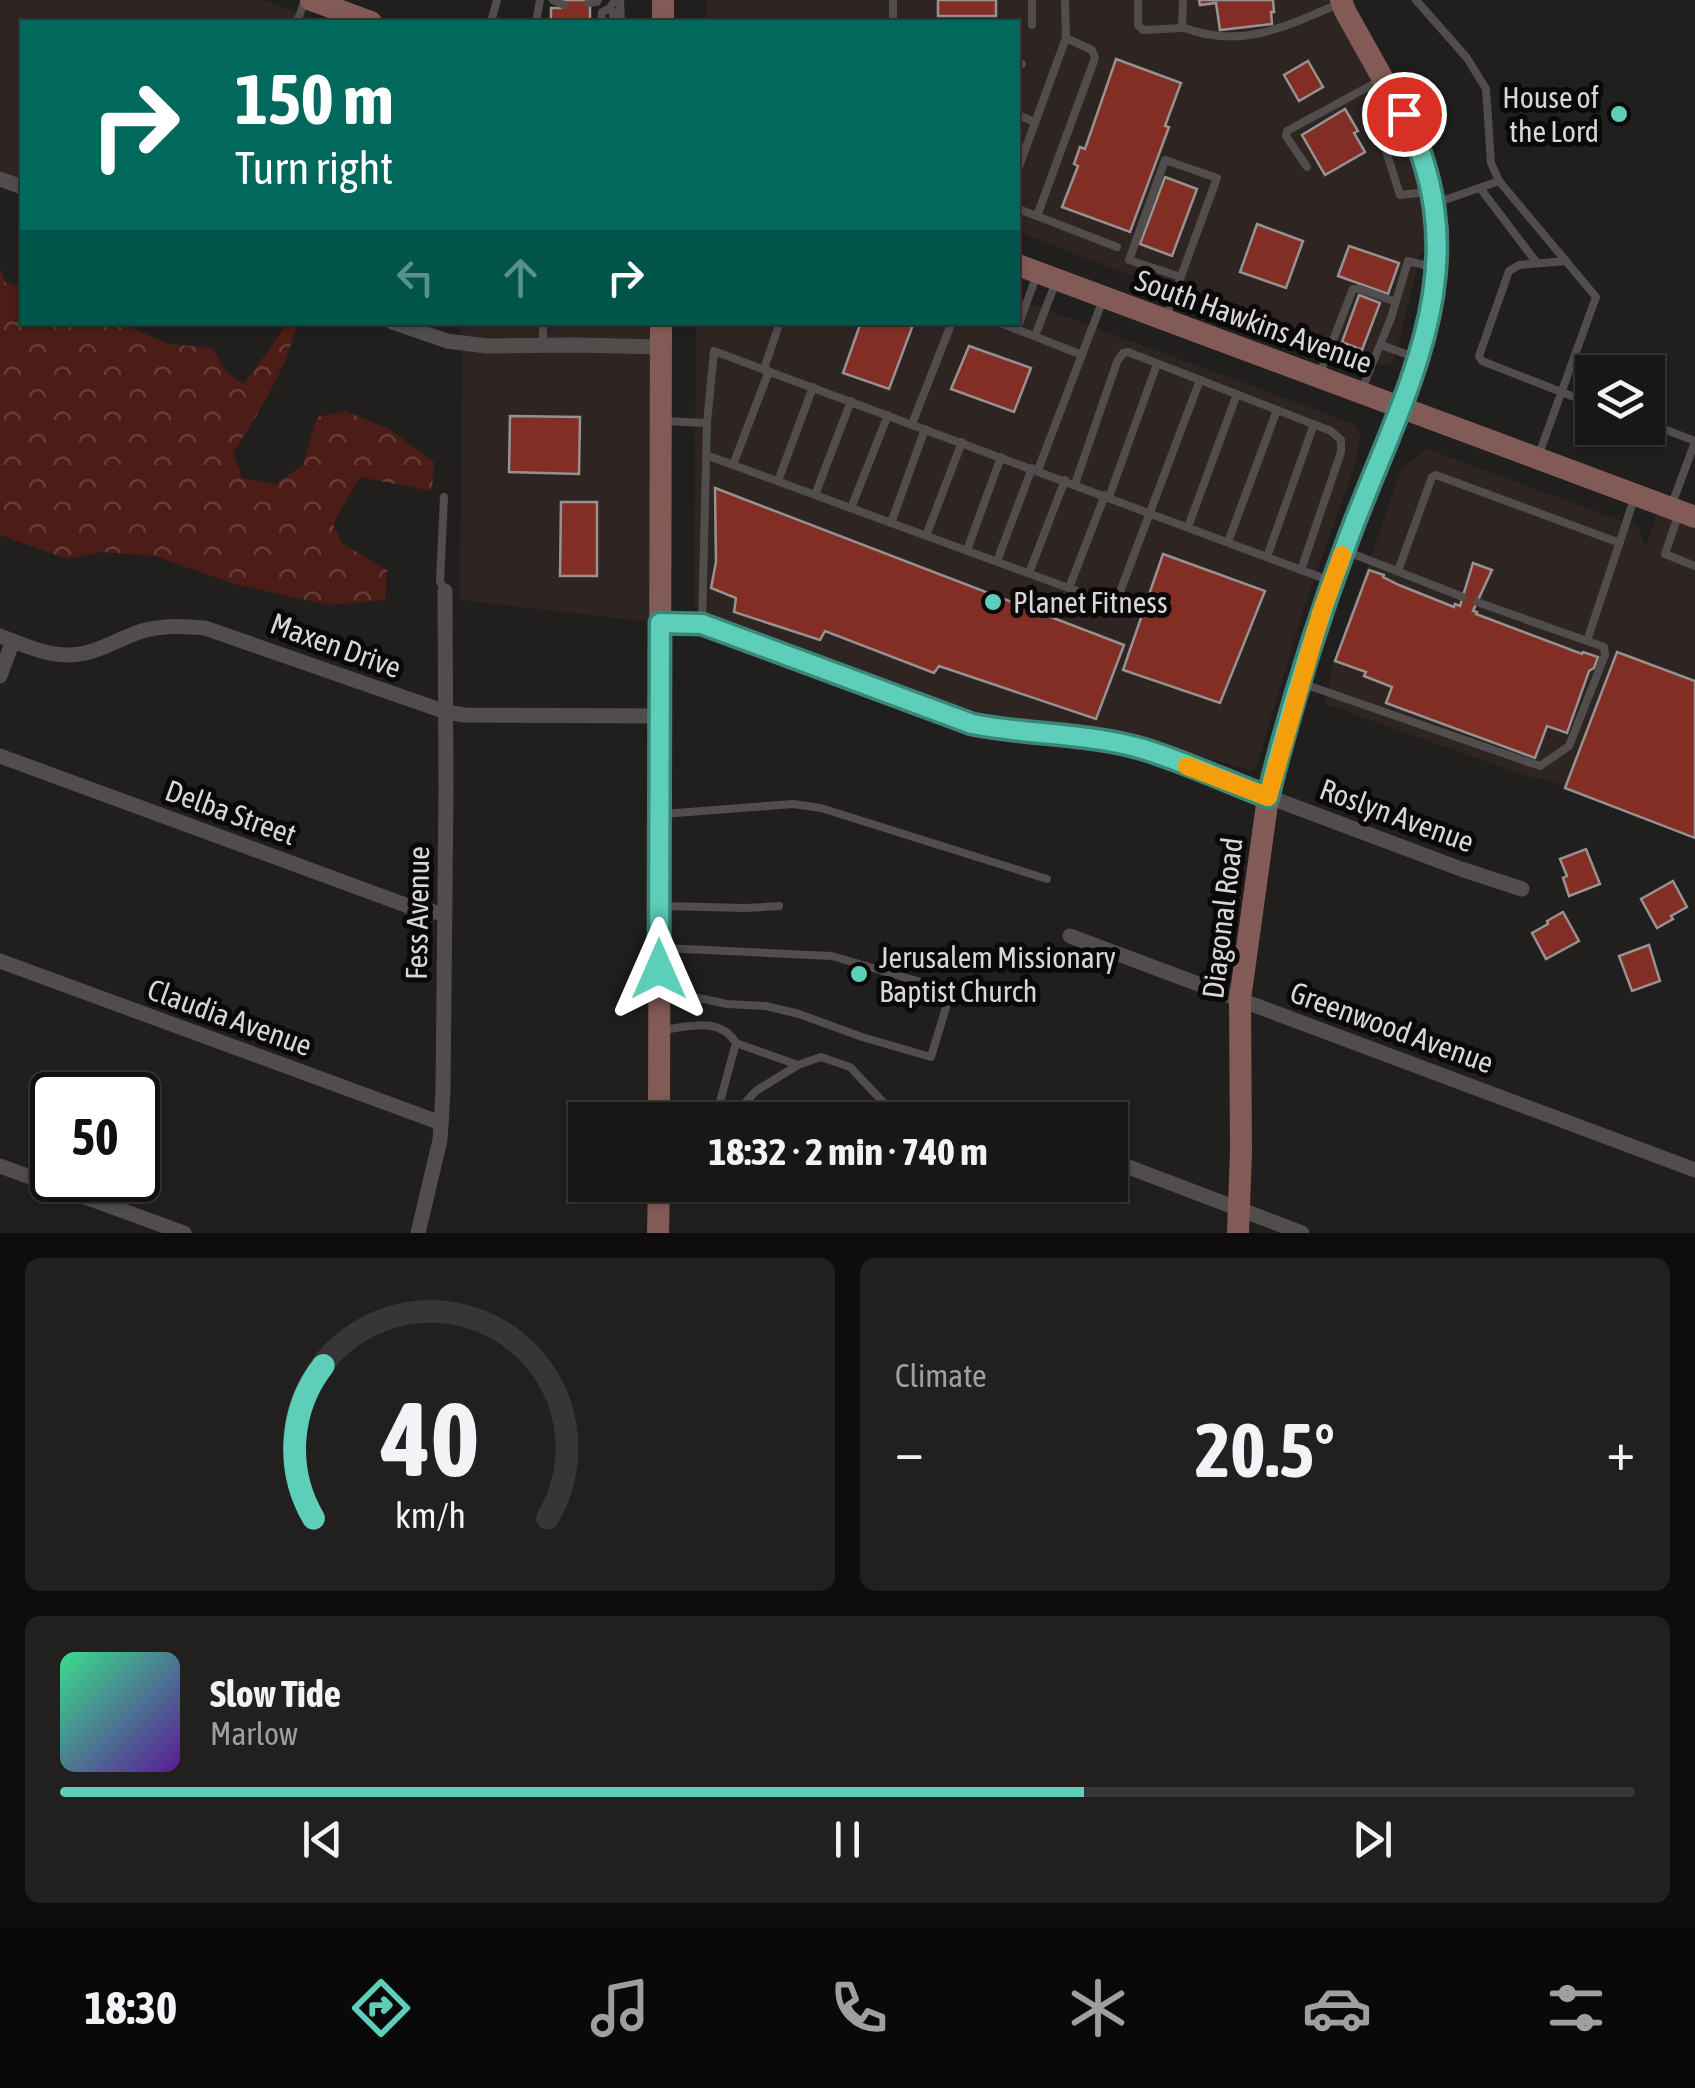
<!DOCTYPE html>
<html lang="en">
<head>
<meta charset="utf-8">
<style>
	:root { --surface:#191616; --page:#221f1f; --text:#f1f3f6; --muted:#9f9fa1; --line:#373535; --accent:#5dceb9 }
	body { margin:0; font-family:"Asap Condensed",sans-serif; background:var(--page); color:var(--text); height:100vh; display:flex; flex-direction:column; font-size:38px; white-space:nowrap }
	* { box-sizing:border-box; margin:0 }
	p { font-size:32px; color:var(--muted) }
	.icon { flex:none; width:55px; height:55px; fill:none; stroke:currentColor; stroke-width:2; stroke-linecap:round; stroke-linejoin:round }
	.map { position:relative; height:1233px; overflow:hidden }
	.sheet { display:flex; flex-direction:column; gap:25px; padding:25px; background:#0e0c0c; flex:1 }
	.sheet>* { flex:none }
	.hud { position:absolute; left:20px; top:20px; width:1000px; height:305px; border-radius:0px; box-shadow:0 2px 8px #0004,0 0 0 2px var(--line); background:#00695c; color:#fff; overflow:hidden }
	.buttons { position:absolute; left:1575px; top:355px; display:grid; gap:20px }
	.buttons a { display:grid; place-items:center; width:90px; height:90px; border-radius:0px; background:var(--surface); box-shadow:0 2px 8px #0004,0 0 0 2px var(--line); font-size:50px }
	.speed { position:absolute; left:30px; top:1072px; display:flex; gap:20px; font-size:50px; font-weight:700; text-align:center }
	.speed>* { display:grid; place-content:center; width:130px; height:130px; border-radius:50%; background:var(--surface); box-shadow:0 2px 8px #0004,0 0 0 2px var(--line); line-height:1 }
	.speed .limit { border:5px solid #111; border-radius:15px; background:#fff; color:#111 }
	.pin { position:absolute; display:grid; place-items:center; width:85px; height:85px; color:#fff; margin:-42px; border:5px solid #fff; border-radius:50%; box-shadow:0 2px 10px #0007 }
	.me { position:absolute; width:110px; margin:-55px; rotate:0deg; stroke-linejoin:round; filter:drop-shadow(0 0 8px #0008) }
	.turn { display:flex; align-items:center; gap:35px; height:210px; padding:0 50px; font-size:45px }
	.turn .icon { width:130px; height:130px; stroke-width:2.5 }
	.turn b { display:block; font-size:70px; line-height:85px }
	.lanes { display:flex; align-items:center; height:95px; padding:0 50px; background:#0003; justify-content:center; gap:50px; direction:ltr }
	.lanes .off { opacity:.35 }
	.big { font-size:75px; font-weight:700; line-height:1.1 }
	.sheet .card { flex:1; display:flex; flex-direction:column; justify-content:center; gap:15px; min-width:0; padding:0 35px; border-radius:15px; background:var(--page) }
	.sheet .dial { align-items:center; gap:0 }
	.dial svg { height:260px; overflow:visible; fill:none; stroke:var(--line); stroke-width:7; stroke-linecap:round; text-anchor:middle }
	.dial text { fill:var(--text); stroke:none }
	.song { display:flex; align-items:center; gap:30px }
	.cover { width:120px; height:120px; border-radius:15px; background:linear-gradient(135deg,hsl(150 70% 55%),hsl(270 70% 35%)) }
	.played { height:10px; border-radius:5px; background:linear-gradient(90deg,var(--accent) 65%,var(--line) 65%) }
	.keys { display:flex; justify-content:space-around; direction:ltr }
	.heat { display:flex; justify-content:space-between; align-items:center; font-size:55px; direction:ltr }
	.sheet .tiles { flex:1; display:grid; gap:25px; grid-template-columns:1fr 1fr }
	.card:last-child { grid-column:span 2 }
	.trip { position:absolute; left:568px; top:1102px; width:560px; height:100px; border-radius:0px; background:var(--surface); box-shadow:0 2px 8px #0004,0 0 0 2px var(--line); font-weight:700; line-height:100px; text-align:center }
	.tabs { display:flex; height:160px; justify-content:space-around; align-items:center; background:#0a0909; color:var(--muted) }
	.tabs .icon { width:70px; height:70px }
	.tabs .selected { color:var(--accent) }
	.tabs b { font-size:45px; color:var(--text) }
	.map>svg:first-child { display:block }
	.built { fill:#2e2523 }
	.forest { fill:url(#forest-crowns) }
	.building { fill:#822e25; stroke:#969292; stroke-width:2.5 }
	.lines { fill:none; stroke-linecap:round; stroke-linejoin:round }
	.lane { stroke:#504d4c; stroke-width:8 }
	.street { stroke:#504d4c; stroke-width:15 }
	.secondary { stroke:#835b56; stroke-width:22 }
	.route-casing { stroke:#3c8678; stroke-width:25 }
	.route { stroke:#5dceb9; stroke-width:18 }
	.slow { stroke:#f59e0b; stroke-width:18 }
	.poi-dot { fill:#5dceb9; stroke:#0a0808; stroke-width:4 }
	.labels { text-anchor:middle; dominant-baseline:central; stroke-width:10; stroke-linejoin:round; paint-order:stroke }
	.poi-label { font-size:30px; fill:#d8d6d6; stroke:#0a0808; text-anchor:start }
	.street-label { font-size:30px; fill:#d8d6d6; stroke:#0a0808 }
</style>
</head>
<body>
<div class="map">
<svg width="1695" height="1233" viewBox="0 0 1695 1233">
	<defs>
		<pattern id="forest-crowns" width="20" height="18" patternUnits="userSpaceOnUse" patternTransform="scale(2.5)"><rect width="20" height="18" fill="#4c1c16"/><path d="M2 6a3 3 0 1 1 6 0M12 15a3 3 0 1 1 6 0" fill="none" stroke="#653c37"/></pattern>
	</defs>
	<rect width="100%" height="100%" fill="#211e1e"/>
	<g class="built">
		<polygon points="0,0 262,0 326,22 22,22 22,180 0,172"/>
		<polygon points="707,0 1334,0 1415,162 1423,184 1430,253 1419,253 1415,276 1394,362 1383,365 1122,272 1018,231 1018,22 707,22"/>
		<polygon points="1018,299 1354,424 1360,434 1356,462 1304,607 1257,764 1252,771 1125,733 1015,718 941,704 707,619 694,605 696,323 1018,322"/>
		<polygon points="459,323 661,323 660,623 460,600 462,343"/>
		<polygon points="1427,449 1638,527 1646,547 1660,504 1695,517 1695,838 1552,781 1527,776 1325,704 1334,660 1402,468"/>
	</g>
	<path class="forest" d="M0 268 6 283 22 286V322L121 323 169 344 212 348 227 373 244 384 288 323H298C284 373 261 409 233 453L242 478 276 484 303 465 317 417 346 411 389 429 434 462 432 491 360 477 333 524 342 543 387 570 385 600 329 605 234 584 155 556 102 552 67 559 0 535Z"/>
	<g class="building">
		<polygon points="562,0 590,0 590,22 551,22 551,8 561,8"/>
		<rect x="938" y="0" width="58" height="16"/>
		<polygon points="1199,0 1273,0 1274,12 1271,12 1272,24 1220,30 1216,3 1200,5"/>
		<polygon points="1116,59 1181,83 1165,126 1169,127 1130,232 1062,207 1078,166 1074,164 1080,147 1085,149"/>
		<polygon points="1308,61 1323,87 1299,101 1284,75"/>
		<polygon points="1345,109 1358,131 1354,133 1365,152 1325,175 1302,135"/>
		<polygon points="1165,177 1197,189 1172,256 1140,244"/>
		<polygon points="1257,224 1303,241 1286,288 1240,272"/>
		<polygon points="1349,246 1399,263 1388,294 1338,276"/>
		<polygon points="1359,295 1380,303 1362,350 1342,342"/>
		<polygon points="861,322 914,322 889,389 843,373"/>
		<polygon points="969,346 1031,368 1014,412 951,389"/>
		<polygon points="510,416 580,417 579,474 509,472"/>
		<polygon points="715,488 1124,645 1096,719 939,666 934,673 825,631 820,640 734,612 736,598 711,588 716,562"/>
		<polygon points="561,502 597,502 597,576 560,576"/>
		<polygon points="1163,554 1265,591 1220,703 1123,670"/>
		<polygon points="1473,563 1492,570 1473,611 1477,612 1476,614 1582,654 1583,652 1598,657 1594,668 1589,671 1567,733 1547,726 1535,758 1386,703 1392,687 1364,676 1366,672 1335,661 1369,570 1384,575 1383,577 1399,585 1454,607 1455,604 1460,606"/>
		<polygon points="1617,652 1695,681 1695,838 1565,788"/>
		<polygon points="1586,849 1600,884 1569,896 1563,878 1567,876 1560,859"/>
		<polygon points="1673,881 1687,907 1671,916 1673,919 1657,928 1641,899"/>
		<polygon points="1563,912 1579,941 1546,959 1532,933 1548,924 1547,921"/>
		<polygon points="1649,945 1660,981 1632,991 1619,956"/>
	</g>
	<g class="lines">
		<g class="lane">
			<polyline points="553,0 564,5"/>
			<polyline points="620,0 621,22"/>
			<polyline points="1138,0 1138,25 1143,30 1182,28 1183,0"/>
			<polyline points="1416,0 1467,58 1486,89 1491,163 1499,181 1596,297 1539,454"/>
			<polyline points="588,3 597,2 598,0"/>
			<polyline points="613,17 613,11 609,9 615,0"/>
			<polyline points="297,22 305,0"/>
			<polyline points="491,22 497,0"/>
			<polyline points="536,22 540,0"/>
			<polyline points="601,22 602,12 609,9"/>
			<polyline points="893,22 893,0"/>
			<polyline points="1032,25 1032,0"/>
			<path d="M1182 27C1240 50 1285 27 1338 4"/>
			<polyline points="1066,38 1092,50 1095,58 1037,216 1117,247"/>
			<polyline points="1018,64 1022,64"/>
			<polyline points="1018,115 1035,122"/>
			<polyline points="1400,116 1379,129 1400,195 1426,192"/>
			<polyline points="1307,167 1286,136 1287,131 1379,81"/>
			<polyline points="1018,169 1066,38 1065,0"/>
			<polyline points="1480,188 1537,263"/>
			<polyline points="1439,202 1499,181"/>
			<polyline points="1018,209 1037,216"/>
			<polyline points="1566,261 1519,265 1509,271 1479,356 1482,361 1592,404"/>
			<polyline points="1166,317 1217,178 1165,160 1129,260 1181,277"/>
			<polyline points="543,322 543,346"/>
			<polyline points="998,322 1082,355"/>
			<polyline points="1017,329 1036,277"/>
			<polyline points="1035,336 1055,284"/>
			<polyline points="1381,345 1414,357"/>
			<polyline points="764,369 780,322"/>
			<polyline points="1320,373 1353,289 1360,289 1396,302"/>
			<polyline points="1362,389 1391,318 1408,261 1432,267"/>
			<polyline points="664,421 707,423 714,351 1328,580"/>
			<polyline points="1648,423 1695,441"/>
			<polyline points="912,424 952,322"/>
			<polyline points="706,455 1115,605 1200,380"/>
			<polyline points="733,465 769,371"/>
			<polyline points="1038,470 1102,302"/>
			<polyline points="778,481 813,387"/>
			<polyline points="1075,484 1117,362 1123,353 1128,352 1331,431 1341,440 1341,452 1301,570"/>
			<polyline points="815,495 851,401"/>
			<polyline points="444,497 440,582 445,591"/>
			<polyline points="1109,497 1157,364"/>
			<polyline points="1672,504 1695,442"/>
			<polyline points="851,508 888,415"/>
			<polyline points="1678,516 1665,554 1695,566"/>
			<polyline points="891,523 925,429"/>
			<polyline points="1188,527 1237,394"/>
			<polyline points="926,536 962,442"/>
			<polyline points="1228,542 1277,410"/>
			<polyline points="967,550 1001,457"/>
			<polyline points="1348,552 1463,597"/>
			<polyline points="1267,557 1314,424"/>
			<polyline points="997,561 1032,468"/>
			<polyline points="1398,571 1432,477 1436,475 1620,543"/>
			<polyline points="1029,573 1065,480"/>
			<polyline points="1069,588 1105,495"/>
			<polyline points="663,623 702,624 707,423"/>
			<polyline points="702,624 972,725 1009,731 1073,736 1141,749"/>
			<polyline points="1587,641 1634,499"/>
			<polyline points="1304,684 1540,766 1569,746 1605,655 1604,647 1477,602"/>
			<polyline points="663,814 793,804 821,808 1047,879"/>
			<polyline points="664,906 745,908 779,906"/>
			<polyline points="661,990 727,1004 766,1006 799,1014 862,1037 931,1057 951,991 832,956 664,948"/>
			<path d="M662 1030C688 1027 720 1016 736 1043L718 1109 710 1118 663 1105"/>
			<polyline points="736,1043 798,1065 821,1057 850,1067 900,1120"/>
			<polyline points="729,1120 756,1091 798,1065"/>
			<polyline points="927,1185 934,1194 937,1185"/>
		</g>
		<g class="street">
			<polyline points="0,179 22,187"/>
			<polyline points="392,322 447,341 486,346 576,345 661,347"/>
			<path d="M0 636C22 644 44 655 68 655 96 655 117 639 142 631 163 625 184 626 205 628L446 712 465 715 660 716"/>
			<polyline points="0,676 13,641"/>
			<polyline points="1141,749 1461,869 1522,889"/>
			<polyline points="0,756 411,907 444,914"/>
			<polyline points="1070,936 1695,1170"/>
			<polyline points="0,961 441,1123"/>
			<polyline points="1001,1119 1003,1120"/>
			<polyline points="1110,1160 1302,1233"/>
			<polyline points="0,1166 184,1233"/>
			<polyline points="418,1233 440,1140 443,1091 446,790 445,591"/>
		</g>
		<g class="secondary">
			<polyline points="311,0 371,22"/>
			<polyline points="663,22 663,0"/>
			<polyline points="1018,265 1695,517"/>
			<polyline points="659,1120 661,322"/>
			<polyline points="658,1233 659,1185"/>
			<polyline points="1238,1233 1241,1151 1240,999 1268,797 1321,613 1417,364 1434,295 1438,258 1438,232 1435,204 1420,145 1345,11 1341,0"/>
		</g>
	</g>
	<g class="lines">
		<g class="route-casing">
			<path id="route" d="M659 969 660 623 702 624 972 724C1028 735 1088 733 1143 749 1185 762 1226 781 1268 797 1289 711 1316 625 1347 542 1401 395 1483 271 1404 114"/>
		</g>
		<use href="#route" class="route"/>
		<polyline class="slow" points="1187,766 1268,797 1321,613 1342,555"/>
	</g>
	<g class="poi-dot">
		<circle cx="1619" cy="114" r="10"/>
		<circle cx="993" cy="602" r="10"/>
		<circle cx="859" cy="974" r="10"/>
	</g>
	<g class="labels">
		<g class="poi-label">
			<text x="1599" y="97" text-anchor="end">House of<tspan x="1599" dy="34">the Lord</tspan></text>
			<text x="1013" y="602">Planet Fitness</text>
			<text x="879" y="957">Jerusalem Missionary<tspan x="879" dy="34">Baptist Church</tspan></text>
		</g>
		<g class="street-label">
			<text transform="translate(1254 321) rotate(20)">South Hawkins Avenue</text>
			<text transform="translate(336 645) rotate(20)">Maxen Drive</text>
			<text transform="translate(231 812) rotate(20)">Delba Street</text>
			<text transform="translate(1397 815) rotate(20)">Roslyn Avenue</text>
			<text transform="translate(417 913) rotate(-89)">Fess Avenue</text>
			<text transform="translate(1222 918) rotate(-83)">Diagonal Road</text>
			<text transform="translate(230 1017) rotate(20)">Claudia Avenue</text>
			<text transform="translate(1392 1027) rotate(20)">Greenwood Avenue</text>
		</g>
	</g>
</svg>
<div class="buttons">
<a><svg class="icon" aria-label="layers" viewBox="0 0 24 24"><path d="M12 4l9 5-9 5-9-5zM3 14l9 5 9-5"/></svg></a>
</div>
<div class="speed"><div class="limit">50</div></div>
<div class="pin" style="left:1404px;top:114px;background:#d93025"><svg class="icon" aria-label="arrive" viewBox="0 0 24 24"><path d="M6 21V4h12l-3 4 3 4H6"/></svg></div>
<svg class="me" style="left:659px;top:969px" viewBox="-20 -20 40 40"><path d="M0-17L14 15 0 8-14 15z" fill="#5dceb9" stroke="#fff" stroke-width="4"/></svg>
<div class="trip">18:32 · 2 min · 740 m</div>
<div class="hud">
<div class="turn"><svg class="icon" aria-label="right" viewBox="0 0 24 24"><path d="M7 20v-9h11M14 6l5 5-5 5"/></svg><div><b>150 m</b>Turn right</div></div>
<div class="lanes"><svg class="icon off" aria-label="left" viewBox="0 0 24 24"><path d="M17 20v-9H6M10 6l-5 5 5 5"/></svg><svg class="icon off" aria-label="ahead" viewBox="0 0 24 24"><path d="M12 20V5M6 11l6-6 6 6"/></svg><svg class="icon" aria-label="right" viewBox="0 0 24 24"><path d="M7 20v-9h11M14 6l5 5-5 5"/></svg></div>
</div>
</div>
<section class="sheet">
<div class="tiles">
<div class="card dial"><svg viewBox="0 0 100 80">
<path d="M14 69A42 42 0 1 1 86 69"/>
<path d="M14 69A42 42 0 0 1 17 22" stroke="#5dceb9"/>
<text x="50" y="56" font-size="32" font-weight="700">40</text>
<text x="50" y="72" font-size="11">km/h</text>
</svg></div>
<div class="card"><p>Climate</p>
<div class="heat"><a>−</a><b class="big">20.5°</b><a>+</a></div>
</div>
<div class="card">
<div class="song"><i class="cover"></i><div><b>Slow Tide</b><p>Marlow</p></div></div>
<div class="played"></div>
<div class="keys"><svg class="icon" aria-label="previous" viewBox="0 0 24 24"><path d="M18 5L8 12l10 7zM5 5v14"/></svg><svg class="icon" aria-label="pause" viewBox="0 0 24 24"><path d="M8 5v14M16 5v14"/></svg><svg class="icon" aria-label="next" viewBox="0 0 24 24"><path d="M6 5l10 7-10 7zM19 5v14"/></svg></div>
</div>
</div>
</section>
<nav class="tabs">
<b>18:30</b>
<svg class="icon selected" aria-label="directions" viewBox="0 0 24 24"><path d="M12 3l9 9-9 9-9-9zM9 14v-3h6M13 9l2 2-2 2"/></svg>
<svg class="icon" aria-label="music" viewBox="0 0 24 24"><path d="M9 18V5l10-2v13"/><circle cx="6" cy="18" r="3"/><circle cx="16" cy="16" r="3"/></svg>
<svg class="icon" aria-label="phone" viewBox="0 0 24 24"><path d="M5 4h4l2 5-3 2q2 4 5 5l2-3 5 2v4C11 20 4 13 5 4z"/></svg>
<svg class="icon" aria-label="climate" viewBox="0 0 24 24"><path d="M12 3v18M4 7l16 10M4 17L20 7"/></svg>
<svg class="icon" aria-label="car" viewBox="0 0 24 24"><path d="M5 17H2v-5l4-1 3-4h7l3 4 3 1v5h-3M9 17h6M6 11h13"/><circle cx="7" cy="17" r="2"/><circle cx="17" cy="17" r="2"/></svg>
<svg class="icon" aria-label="filters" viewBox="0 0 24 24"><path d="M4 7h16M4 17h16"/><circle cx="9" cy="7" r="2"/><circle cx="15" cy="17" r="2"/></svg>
</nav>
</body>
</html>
